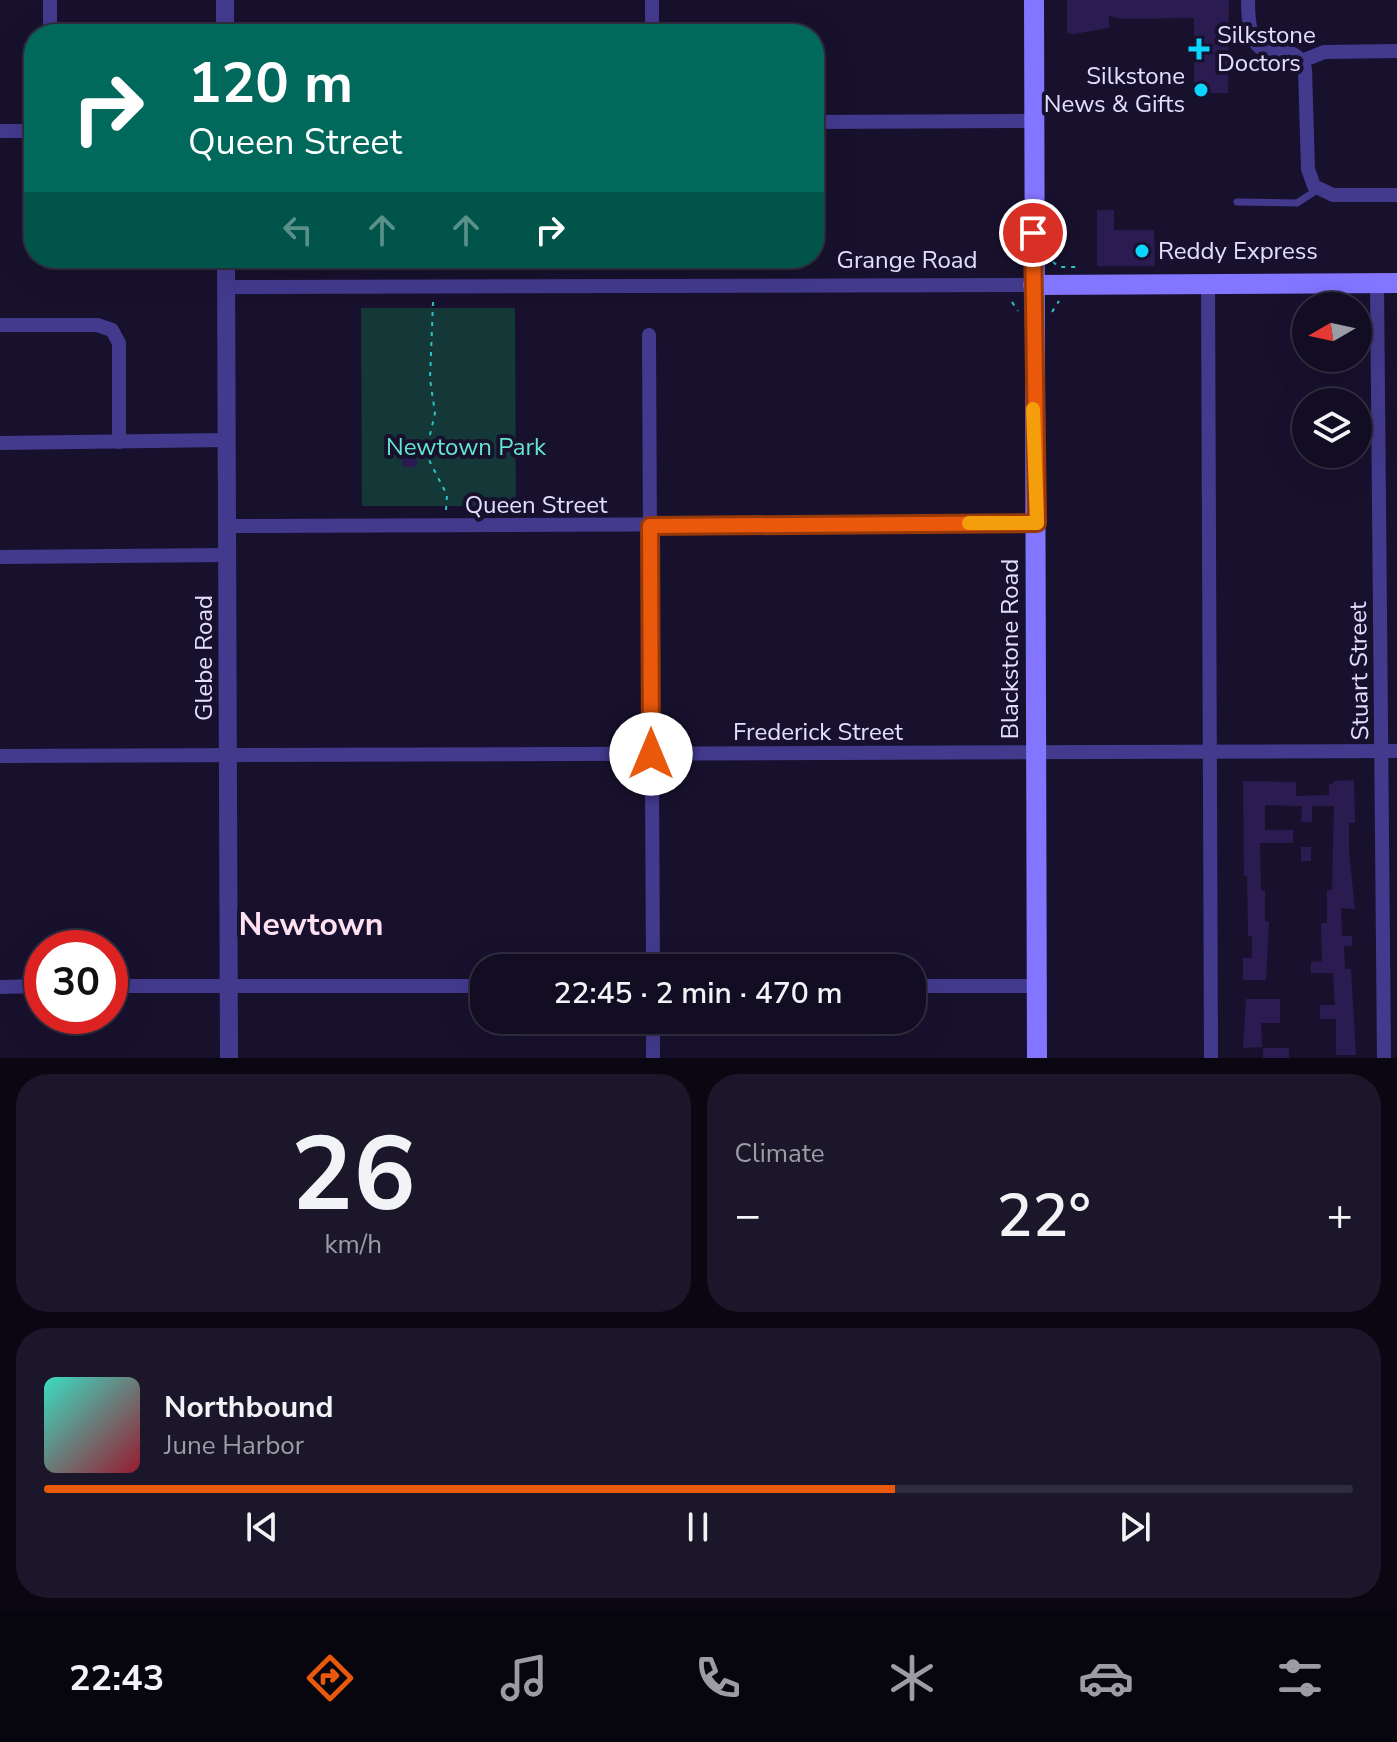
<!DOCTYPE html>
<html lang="en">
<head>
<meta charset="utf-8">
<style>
	:root { --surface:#120d22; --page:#1b162a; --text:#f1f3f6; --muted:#9c9ca5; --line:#312d40; --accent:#ea580c }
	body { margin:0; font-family:"Nunito Sans",sans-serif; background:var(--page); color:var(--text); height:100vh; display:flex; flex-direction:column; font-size:30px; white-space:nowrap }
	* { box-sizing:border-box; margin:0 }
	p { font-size:26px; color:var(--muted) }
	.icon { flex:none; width:44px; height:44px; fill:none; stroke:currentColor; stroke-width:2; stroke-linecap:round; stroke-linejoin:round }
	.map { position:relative; height:1058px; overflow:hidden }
	.drawer { display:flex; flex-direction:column; gap:16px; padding:16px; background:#0a0713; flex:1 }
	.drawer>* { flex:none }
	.hud { position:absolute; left:24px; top:24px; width:800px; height:244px; border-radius:32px; box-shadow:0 8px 32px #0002,0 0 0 2px var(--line); background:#00695c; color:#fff; overflow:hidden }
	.needle { width:52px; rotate:261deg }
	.buttons { position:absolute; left:1292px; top:292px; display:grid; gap:16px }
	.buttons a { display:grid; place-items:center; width:80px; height:80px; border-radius:50%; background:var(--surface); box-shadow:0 8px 32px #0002,0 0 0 2px var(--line); font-size:40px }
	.speed { position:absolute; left:24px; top:930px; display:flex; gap:16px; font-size:40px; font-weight:700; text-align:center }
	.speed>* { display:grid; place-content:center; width:104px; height:104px; border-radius:50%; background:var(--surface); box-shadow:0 8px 32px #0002,0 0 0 2px var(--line); line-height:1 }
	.speed .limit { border:12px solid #d22; background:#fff; color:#111 }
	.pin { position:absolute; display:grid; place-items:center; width:68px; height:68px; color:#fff; margin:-34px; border:4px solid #fff; border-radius:50%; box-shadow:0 2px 8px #0007 }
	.me { position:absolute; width:88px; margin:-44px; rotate:0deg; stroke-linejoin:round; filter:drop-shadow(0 0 6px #0008) }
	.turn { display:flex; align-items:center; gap:28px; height:168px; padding:0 32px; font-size:36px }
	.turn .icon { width:104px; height:104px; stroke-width:2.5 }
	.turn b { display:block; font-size:56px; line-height:68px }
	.lanes { display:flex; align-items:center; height:76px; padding:0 32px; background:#0003; justify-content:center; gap:40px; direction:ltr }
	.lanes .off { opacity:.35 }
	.big { font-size:60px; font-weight:600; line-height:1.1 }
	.drawer .tile { flex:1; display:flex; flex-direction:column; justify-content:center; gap:12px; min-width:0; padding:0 28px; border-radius:32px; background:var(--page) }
	.drawer .dial { align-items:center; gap:0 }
	.dial b { font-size:104px; line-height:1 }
	.song { display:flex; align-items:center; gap:24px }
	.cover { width:96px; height:96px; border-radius:12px; background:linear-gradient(135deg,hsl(170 70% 55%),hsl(350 70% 35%)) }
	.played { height:8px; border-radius:4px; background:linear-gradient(90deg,var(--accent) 65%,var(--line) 65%) }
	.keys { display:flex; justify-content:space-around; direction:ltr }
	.heat { display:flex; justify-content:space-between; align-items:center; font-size:44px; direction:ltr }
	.drawer .tiles { flex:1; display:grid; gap:16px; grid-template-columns:1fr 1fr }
	.tile:last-child { grid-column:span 2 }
	.trip { position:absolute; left:470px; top:954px; width:456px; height:80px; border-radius:32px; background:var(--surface); box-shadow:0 8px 32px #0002,0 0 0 2px var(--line); font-weight:600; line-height:80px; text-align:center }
	.tab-bar { display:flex; height:128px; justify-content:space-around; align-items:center; background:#07050e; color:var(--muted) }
	.tab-bar .icon { width:56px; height:56px }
	.tab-bar .selected { color:var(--accent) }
	.tab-bar b { font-size:36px; color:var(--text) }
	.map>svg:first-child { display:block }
	.green { fill:#143738 }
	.building { fill:#2a1c50 }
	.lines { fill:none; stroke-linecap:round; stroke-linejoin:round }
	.path { stroke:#2cc3c4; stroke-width:2; stroke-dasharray:4 6; stroke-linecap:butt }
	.service { stroke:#433a8e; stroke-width:7 }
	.minor { stroke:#433a8e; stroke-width:14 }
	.tertiary { stroke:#433a8e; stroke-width:18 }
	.secondary { stroke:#8275ff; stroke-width:20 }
	.route-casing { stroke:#983908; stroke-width:20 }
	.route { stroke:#ea580c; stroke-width:14 }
	.slow { stroke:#f59e0b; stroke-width:14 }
	.poi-dot { fill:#0ad5ff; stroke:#18112e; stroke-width:3 }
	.labels { text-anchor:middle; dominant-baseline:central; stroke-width:8; stroke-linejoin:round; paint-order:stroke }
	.poi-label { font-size:24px; fill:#e4deff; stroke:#18112e; text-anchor:start }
	.street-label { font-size:24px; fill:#e4deff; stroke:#18112e }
	.park-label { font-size:24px; fill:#63e6ce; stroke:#18112e }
	.district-label { font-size:32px; font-weight:bold; fill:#ffe0f1; stroke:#18112e }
</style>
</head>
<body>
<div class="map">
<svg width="1397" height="1058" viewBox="0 0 1397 1058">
	<rect width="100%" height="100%" fill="#18112e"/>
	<polygon class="green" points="361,308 515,308 516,506 362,506"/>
	<g class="building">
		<polygon points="1067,0 1229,0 1228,93 1194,93 1194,18 1123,19 1109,16 1109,28 1074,34 1067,33"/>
		<polygon points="1097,210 1114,210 1114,230 1154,230 1155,266 1097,266"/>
		<polygon points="403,451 417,451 417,467 402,467"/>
		<polygon points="1354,780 1355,823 1349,823 1349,852 1355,909 1341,908 1342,936 1352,936 1352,946 1344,946 1345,969 1351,969 1356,1055 1336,1055 1336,1019 1320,1019 1320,1005 1335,1005 1333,973 1311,973 1311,962 1322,961 1321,923 1327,923 1327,890 1332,890 1334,806 1312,806 1312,822 1301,822 1302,806 1265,805 1265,830 1293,830 1293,843 1260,843 1261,890 1265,890 1265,921 1269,922 1266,980 1243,980 1243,958 1252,958 1252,936 1248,936 1247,876 1244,876 1243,781 1296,782 1296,796 1329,795 1329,784 1333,784 1333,781"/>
		<rect x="1301" y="847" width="10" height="14"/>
		<polygon points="1246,999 1280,999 1280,1023 1261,1023 1262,1047 1243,1048"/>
		<rect x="1263" y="1048" width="26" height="10"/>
	</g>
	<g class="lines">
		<g class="path">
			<polyline points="1053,262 1059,267 1077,267"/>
			<polyline points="433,302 430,379 435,413 427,448 428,458 447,495 446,510"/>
			<polyline points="1012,302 1018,311"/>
			<polyline points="1052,312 1059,301"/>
		</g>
		<polyline class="service" points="1237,202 1297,203 1317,190"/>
		<g class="minor">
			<polyline points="50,0 50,34"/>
			<polyline points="652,0 652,34"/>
			<path d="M1248 0C1248 86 1290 28 1305 69L1308 169 1314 186 1333 195H1397"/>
			<polyline points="1302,61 1324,52 1397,51"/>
			<polyline points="814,122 1034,121"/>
			<polyline points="0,131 34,131"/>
			<polyline points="1208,283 1211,1058"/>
			<polyline points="1377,283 1384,1058"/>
			<polyline points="226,287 1033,285"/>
			<polyline points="0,325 97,325 112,330 119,343 119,442"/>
			<polyline points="649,335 651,754"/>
			<polyline points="0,443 227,440"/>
			<polyline points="227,526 1037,523"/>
			<polyline points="0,557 227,555"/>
			<polyline points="0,756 1397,751"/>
			<polyline points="652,783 653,968"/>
			<polyline points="110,986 484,986"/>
			<polyline points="912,986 1036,986"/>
			<polyline points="0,987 42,986"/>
			<polyline points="653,1020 653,1058"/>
		</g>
		<g class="tertiary">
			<polyline points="225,0 225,34"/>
			<polyline points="226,258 229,1058"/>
		</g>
		<g class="secondary">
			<polyline points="1034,0 1037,1058"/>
			<polyline points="1033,285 1397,283"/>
		</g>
	</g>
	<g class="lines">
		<g class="route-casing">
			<polyline id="route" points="651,754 650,526 1037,523 1033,233"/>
		</g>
		<use href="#route" class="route"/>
		<polyline class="slow" points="969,523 1037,523 1033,409"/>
	</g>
	<g class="poi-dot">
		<path d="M1195 37h8v8h8v8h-8v8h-8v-8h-8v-8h8z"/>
		<circle cx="1201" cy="90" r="8"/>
		<circle cx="1142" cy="251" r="8"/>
	</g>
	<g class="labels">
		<g class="poi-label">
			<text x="1217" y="35">Silkstone<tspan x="1217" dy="28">Doctors</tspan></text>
			<text x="1185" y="76" text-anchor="end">Silkstone<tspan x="1185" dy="28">News &amp; Gifts</tspan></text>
			<text x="1158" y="251">Reddy Express</text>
		</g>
		<g class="street-label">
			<text x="907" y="260">Grange Road</text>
			<text x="536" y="505">Queen Street</text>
			<text transform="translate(1010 649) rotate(-90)">Blackstone Road</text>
			<text transform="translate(204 658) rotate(-90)">Glebe Road</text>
			<text transform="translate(1359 671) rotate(-91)">Stuart Street</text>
			<text x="818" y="732">Frederick Street</text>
		</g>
		<g class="park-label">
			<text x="466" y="447">Newtown Park</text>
		</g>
		<g class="district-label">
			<text x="311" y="924">Newtown</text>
		</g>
	</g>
</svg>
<div class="buttons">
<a><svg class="needle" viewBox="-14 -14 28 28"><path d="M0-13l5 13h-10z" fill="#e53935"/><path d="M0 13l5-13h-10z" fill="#9c9ca5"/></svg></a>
<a><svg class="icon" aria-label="layers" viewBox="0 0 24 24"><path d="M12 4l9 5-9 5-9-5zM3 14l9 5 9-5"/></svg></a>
</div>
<div class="speed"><div class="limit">30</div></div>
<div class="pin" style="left:1033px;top:233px;background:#d93025"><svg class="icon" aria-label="arrive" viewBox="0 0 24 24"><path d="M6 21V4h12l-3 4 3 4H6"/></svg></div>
<svg class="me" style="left:651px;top:754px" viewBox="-20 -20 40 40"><circle r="19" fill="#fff"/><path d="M0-13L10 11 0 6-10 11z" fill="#ea580c"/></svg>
<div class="trip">22:45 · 2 min · 470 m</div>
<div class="hud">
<div class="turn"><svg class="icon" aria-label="right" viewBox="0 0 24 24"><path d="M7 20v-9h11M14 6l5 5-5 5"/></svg><div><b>120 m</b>Queen Street</div></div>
<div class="lanes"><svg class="icon off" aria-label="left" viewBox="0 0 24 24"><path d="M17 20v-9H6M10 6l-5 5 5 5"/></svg><svg class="icon off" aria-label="ahead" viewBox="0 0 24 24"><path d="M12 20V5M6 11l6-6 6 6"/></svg><svg class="icon off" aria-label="ahead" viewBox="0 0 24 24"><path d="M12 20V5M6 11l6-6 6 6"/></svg><svg class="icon" aria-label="right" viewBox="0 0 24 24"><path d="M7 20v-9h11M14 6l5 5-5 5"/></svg></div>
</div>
</div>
<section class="drawer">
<div class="tiles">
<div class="tile dial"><b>26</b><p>km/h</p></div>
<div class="tile"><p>Climate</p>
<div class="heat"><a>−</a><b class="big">22°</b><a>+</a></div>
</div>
<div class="tile">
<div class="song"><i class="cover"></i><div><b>Northbound</b><p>June Harbor</p></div></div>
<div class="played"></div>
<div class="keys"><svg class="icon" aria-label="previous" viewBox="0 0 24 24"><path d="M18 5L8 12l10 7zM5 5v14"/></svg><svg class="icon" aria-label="pause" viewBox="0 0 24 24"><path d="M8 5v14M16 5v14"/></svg><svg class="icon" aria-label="next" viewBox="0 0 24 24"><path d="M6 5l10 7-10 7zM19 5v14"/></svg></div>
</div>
</div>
</section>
<nav class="tab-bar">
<b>22:43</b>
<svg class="icon selected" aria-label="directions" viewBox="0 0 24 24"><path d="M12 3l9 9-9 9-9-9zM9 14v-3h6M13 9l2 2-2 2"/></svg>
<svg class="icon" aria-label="music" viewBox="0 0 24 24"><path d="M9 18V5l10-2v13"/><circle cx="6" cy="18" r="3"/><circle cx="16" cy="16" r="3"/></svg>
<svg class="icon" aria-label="phone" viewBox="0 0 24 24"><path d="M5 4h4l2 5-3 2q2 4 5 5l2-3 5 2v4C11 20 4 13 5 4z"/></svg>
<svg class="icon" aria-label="climate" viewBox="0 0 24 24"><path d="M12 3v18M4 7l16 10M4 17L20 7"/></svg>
<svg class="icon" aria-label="car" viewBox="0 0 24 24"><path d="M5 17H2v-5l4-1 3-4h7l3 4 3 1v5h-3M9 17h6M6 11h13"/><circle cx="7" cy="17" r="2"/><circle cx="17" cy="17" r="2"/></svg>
<svg class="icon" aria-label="filters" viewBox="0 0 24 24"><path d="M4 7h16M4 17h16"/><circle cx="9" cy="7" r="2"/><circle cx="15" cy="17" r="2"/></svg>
</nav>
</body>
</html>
